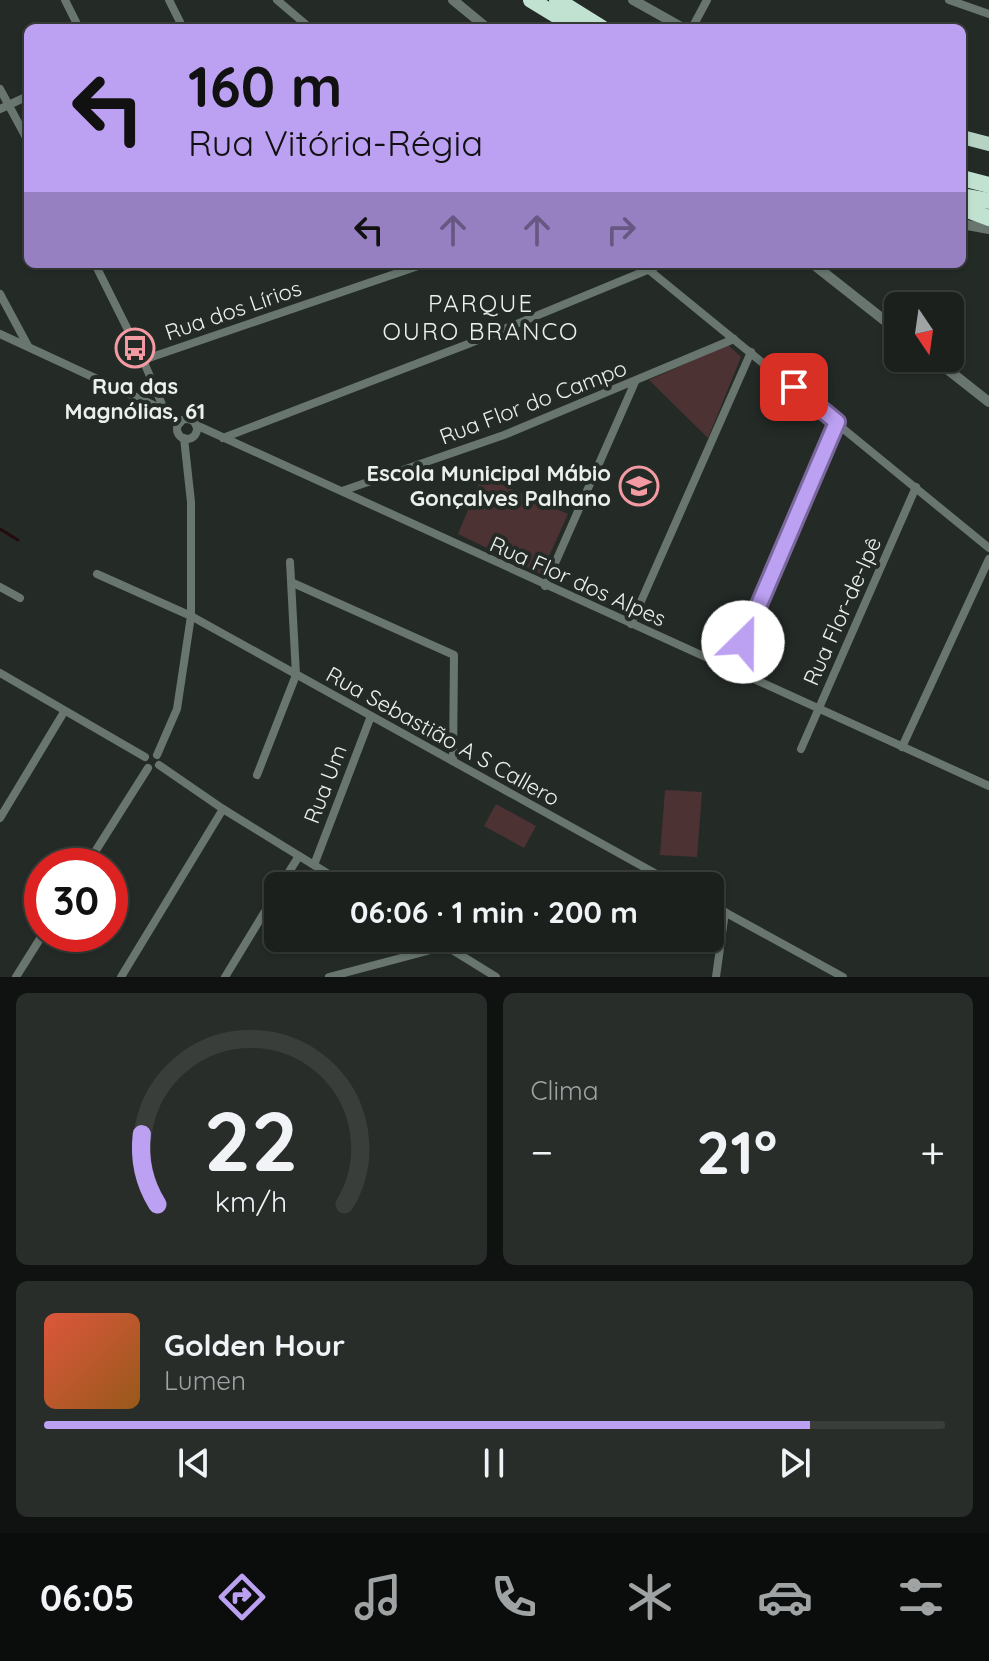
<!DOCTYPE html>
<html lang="pt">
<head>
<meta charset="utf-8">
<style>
	:root { --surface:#1b201d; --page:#282d2a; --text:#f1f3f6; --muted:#a0a3a4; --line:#393e3b; --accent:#bca0f2 }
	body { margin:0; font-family:Quicksand,sans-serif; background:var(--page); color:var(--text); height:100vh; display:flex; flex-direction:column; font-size:30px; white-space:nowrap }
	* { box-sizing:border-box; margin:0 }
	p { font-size:26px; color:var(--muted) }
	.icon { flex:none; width:44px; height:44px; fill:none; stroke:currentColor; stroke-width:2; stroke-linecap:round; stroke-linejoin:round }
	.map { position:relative; height:977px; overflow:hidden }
	.drawer { display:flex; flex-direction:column; gap:16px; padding:16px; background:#0f1210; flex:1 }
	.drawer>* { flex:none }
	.top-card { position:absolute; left:24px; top:24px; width:942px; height:244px; border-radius:12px; box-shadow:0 2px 6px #0004,0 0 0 2px var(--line); background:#bca0f2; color:#111; overflow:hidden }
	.needle { width:52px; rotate:167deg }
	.fabs { position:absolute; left:884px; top:292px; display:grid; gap:16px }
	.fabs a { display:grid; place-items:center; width:80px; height:80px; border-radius:12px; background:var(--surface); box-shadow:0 2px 6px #0004,0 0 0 2px var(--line); font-size:40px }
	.speed { position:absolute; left:24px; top:848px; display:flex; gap:16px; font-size:40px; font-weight:700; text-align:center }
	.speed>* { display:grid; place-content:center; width:104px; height:104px; border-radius:50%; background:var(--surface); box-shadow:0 2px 6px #0004,0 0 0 2px var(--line); line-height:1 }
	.speed .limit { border:12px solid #d22; background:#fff; color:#111 }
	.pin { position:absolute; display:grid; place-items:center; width:68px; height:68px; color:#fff; margin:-34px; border-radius:16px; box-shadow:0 4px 12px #0006 }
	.me { position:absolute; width:88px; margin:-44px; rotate:23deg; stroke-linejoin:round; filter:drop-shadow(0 0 6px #0008) }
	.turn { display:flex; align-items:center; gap:28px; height:168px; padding:0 32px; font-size:36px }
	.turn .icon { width:104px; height:104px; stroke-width:2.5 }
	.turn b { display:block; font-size:56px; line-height:68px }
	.lanes { display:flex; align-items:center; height:76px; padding:0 32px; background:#0003; justify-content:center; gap:40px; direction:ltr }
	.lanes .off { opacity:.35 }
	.big { font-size:60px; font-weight:700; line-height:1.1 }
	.drawer .card { flex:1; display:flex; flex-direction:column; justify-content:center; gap:12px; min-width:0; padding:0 28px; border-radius:12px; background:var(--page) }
	.drawer .dial { align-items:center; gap:0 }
	.dial svg { height:208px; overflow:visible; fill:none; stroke:var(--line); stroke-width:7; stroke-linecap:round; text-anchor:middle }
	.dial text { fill:var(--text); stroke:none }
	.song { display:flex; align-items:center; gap:24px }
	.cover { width:96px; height:96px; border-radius:12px; background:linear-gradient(135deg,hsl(10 70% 55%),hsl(30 70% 35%)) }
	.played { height:8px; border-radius:4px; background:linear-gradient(90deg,var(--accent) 85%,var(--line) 85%) }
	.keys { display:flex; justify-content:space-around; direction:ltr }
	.heat { display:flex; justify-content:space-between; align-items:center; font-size:44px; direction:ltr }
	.drawer .tiles { flex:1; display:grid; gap:16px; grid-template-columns:1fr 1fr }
	.card:last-child { grid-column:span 2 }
	.trip { position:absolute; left:264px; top:872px; width:460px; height:80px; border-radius:12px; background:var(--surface); box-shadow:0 2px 6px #0004,0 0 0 2px var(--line); font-weight:700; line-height:80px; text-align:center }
	.menu { display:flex; height:128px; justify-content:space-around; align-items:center; background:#0b0d0c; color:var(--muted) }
	.menu .icon { width:56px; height:56px }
	.menu .current { color:var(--accent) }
	.menu b { font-size:36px; color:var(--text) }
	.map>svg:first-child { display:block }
	.green { fill:#4d3234 }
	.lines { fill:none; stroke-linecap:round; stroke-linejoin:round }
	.stream { stroke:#230b0e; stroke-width:3 }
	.minor { stroke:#69766f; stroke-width:8 }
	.tertiary { stroke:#69766f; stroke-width:10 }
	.trunk { stroke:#b6d2c3; stroke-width:14 }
	.motorway { stroke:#c2e2d1; stroke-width:16 }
	.route-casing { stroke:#7a689d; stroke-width:20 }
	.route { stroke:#bca0f2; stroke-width:14 }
	.labels { text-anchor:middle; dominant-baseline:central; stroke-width:8; stroke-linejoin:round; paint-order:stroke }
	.street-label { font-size:22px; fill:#ebf0ed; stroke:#242b27 }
	.poi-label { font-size:22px; font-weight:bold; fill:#ebf0ed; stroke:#242b27 }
	.neighbourhood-label { font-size:24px; letter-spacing:2px; fill:#ebf0ed; stroke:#242b27 }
</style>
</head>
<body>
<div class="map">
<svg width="989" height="977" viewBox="0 0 989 977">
	<rect width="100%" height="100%" fill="#242b27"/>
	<g class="green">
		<polygon points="728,345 741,357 708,438 649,380"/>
		<polygon points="482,476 568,514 541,574 458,534"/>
		<polygon points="665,790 702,792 697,857 660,855"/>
		<polygon points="496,804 536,826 524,848 484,826"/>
	</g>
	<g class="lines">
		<polyline class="stream" points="0,529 18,540"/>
		<g class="minor">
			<polyline points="65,0 79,28"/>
			<polyline points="169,0 183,28"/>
			<polyline points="277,0 310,28"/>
			<polyline points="949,0 989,14"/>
			<polyline points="692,28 707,0"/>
			<polyline points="0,89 28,141"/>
			<polyline points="0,109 28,96"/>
			<polyline points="95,264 143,360 164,409"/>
			<polyline points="649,270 989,548"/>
			<polyline points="0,294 28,346"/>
			<polyline points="0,334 164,410 180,423"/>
			<polyline points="143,360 424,264"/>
			<circle cx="187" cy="429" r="10"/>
			<polyline points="196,425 989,786"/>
			<polyline points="223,438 468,344 662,264"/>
			<polyline points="342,491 504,435 734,339"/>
			<polyline points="97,574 191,616 678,886"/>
			<polyline points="293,583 454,655 453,761"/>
			<polyline points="545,586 635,382"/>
			<polyline points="0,587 20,598"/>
			<polyline points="631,624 751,352"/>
			<polyline points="731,670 837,422"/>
			<polyline points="0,673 145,757"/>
			<polyline points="902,747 989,559"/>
			<polyline points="801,749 916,487"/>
			<polyline points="157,755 177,709 191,616 191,502 184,438"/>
			<polyline points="159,765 223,809 348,886"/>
			<polyline points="257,775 296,675 290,562"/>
			<polyline points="0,818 64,712"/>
			<polyline points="314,865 371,716"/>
			<polyline points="86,866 148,768"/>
			<polyline points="280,886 299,856"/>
			<polyline points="710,904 843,977"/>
			<polyline points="433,938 496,977"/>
			<polyline points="16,977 43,934"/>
			<polyline points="121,977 223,809"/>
			<polyline points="225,977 278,890"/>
			<polyline points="329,977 446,946"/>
			<polyline points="716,977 725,912"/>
		</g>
		<g class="tertiary">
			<polyline points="453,0 487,28"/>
			<polyline points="633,0 683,28"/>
			<polyline points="962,224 989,229"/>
			<polyline points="813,264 898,331"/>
			<polyline points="933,358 989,402"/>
		</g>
		<polyline class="trunk" points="962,137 989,144"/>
		<g class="motorway">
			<polyline points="531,0 577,28"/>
			<polyline points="557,0 602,28"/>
			<polyline points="962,178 989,185"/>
			<polyline points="962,196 989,201"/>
			<polyline points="962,208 989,218"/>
		</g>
	</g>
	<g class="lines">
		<g class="route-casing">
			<polyline id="route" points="743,642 837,422 794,387"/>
		</g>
		<use href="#route" class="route"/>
	</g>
	<defs>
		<g id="bus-ring" transform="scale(2)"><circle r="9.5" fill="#242b27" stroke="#f49aa2" stroke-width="1.5"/><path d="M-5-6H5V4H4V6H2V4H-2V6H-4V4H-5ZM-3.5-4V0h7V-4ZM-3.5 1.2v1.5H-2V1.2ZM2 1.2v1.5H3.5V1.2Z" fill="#f49aa2"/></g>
		<g id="school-ring" transform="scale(2)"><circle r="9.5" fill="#242b27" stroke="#f49aa2" stroke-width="1.5"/><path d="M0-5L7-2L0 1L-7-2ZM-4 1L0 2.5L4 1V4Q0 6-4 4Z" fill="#f49aa2"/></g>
	</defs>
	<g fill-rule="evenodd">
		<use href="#bus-ring" x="135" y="348"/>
		<use href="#school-ring" x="639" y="486"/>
	</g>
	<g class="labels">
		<g class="street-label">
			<text transform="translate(233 310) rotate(-19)">Rua dos Lírios</text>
			<text transform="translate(533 402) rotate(-21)">Rua Flor do Campo</text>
			<text transform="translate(578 581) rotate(24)">Rua Flor dos Alpes</text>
			<text transform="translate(842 611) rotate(-66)">Rua Flor-de-Ipê</text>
			<text transform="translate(443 736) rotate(29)">Rua Sebastião A S Callero</text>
			<text transform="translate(325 784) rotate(-69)">Rua Um</text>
		</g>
		<g class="poi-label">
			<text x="135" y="386">Rua das<tspan x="135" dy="25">Magnólias, 61</tspan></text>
			<text x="611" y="473" text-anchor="end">Escola Municipal Mábio<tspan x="611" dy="25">Gonçalves Palhano</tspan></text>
		</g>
		<g class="neighbourhood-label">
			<text x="481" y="303">PARQUE<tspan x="481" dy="28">OURO BRANCO</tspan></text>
		</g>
	</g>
</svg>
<div class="fabs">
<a><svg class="needle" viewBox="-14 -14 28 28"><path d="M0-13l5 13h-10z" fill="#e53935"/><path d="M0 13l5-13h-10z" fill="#a0a3a4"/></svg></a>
</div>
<div class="speed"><div class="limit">30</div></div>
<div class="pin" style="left:794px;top:387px;background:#d93025"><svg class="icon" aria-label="arrive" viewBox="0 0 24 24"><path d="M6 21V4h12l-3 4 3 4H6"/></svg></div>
<svg class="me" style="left:743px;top:642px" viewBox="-20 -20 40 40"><circle r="19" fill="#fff"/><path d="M0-13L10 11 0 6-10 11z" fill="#bca0f2"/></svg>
<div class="trip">06:06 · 1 min · 200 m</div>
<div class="top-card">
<div class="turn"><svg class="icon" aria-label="left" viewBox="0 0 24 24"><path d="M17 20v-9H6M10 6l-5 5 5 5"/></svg><div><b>160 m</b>Rua Vitória-Régia</div></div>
<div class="lanes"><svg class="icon" aria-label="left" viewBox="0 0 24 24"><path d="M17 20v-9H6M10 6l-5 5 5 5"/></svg><svg class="icon off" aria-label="ahead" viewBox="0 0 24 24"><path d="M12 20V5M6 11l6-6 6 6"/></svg><svg class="icon off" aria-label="ahead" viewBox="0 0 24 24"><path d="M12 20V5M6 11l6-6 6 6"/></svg><svg class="icon off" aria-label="right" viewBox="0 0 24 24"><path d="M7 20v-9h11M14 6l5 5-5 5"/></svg></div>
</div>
</div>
<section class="drawer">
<div class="tiles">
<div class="card dial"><svg viewBox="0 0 100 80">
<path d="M14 69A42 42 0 1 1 86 69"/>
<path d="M14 69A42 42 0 0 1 8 42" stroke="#bca0f2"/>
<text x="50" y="56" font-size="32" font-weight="700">22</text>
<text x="50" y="72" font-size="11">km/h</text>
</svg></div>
<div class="card"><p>Clima</p>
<div class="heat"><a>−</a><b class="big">21°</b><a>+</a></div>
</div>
<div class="card">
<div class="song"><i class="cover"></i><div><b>Golden Hour</b><p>Lumen</p></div></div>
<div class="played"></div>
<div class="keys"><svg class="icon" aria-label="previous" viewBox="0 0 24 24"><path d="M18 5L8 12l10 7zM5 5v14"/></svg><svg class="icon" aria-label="pause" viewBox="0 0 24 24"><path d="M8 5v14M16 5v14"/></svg><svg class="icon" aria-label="next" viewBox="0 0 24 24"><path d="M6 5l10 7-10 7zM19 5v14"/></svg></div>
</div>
</div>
</section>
<nav class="menu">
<b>06:05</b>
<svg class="icon current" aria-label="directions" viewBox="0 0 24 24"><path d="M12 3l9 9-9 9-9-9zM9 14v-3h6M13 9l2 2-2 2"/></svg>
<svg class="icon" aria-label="music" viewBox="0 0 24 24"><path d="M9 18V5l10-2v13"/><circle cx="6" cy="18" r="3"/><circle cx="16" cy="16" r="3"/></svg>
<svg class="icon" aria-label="phone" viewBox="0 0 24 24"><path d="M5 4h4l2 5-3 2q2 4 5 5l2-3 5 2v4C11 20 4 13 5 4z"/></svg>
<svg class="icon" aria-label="climate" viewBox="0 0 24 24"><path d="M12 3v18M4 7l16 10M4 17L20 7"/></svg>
<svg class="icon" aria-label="car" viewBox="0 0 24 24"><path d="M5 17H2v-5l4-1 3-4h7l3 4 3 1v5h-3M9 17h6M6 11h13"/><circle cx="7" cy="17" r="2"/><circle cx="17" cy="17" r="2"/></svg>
<svg class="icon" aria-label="filters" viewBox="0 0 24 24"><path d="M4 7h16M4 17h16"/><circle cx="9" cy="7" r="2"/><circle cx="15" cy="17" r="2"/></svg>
</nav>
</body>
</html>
